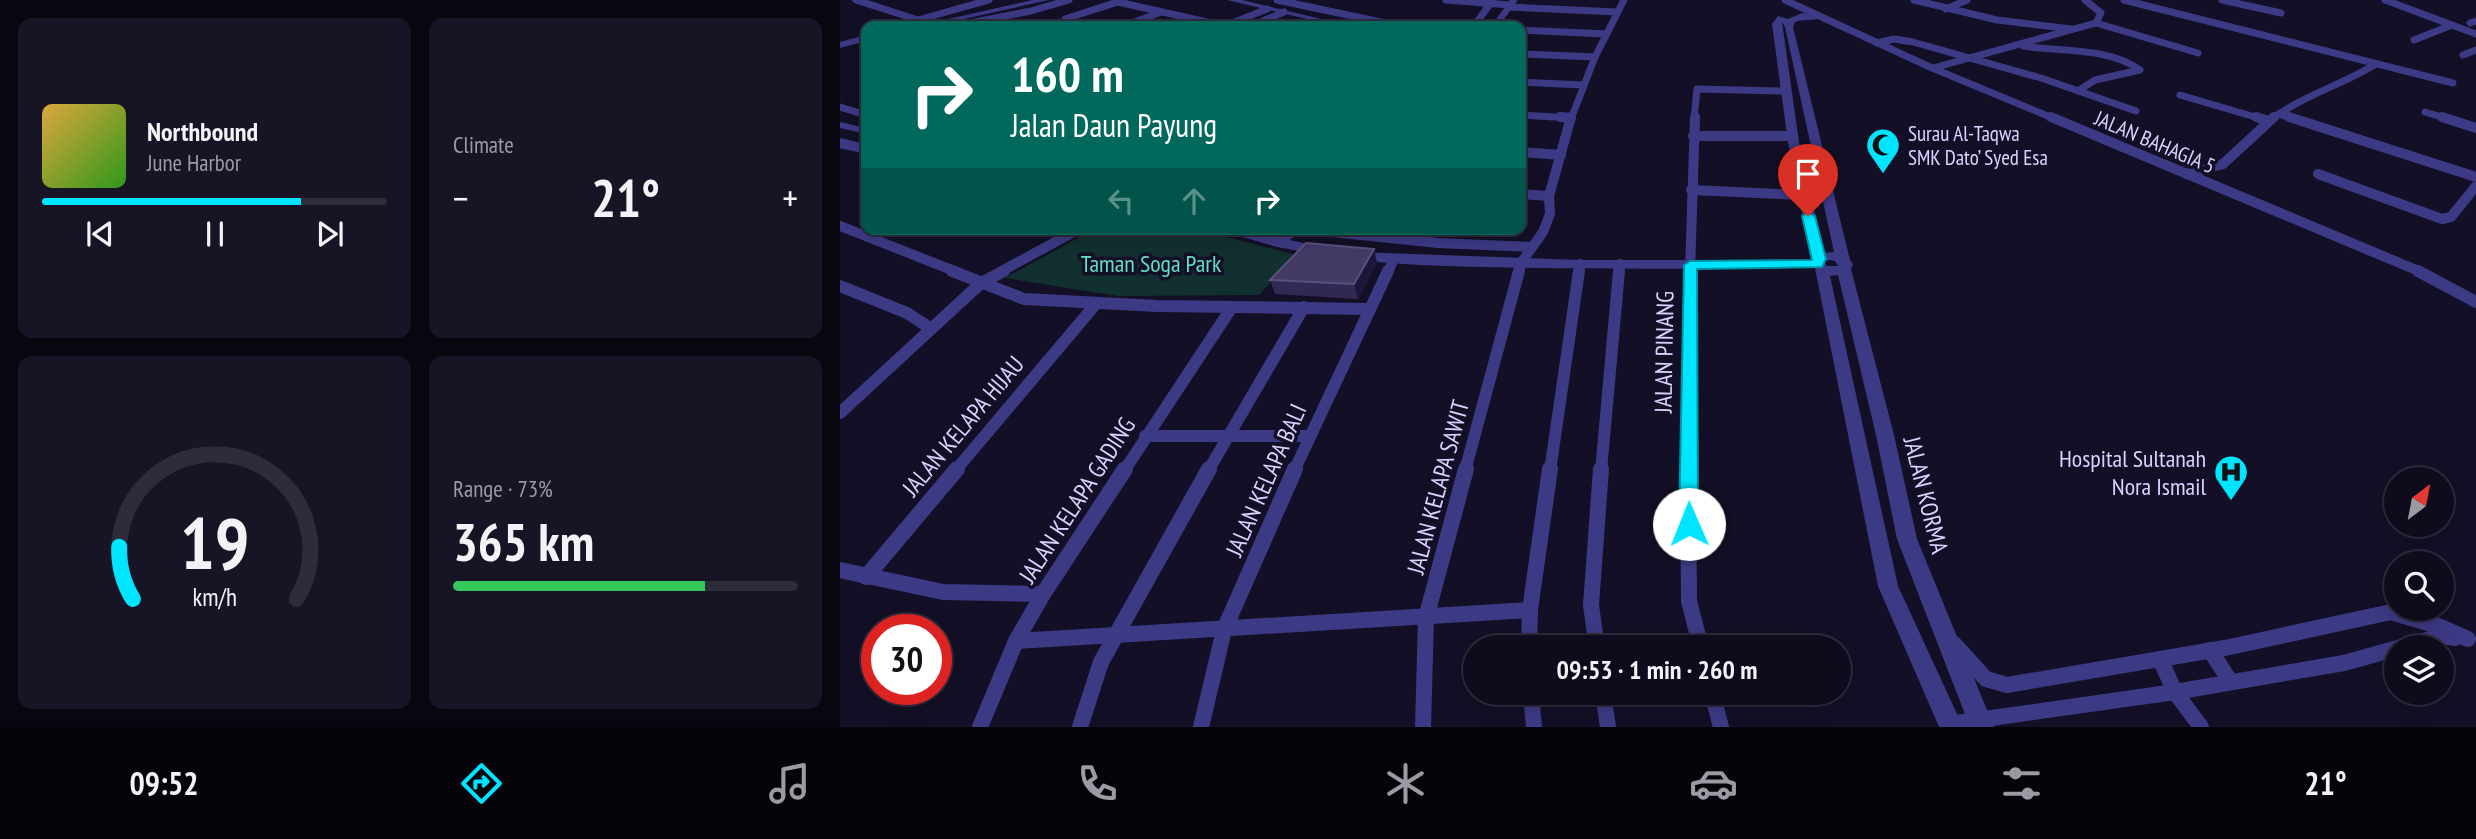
<!DOCTYPE html>
<html lang="en">
<head>
<meta charset="utf-8">
<style>
	:root { --surface:#0e0b1c; --page:#171425; --text:#f1f3f6; --muted:#9b9ba3; --line:#2e2b3b; --accent:#00e5ff }
	body { margin:0; font-family:"PT Sans Narrow",sans-serif; background:var(--page); color:var(--text); height:100vh; display:flex; flex-direction:column; font-size:26px; white-space:nowrap }
	* { box-sizing:border-box; margin:0 }
	p { font-size:23px; color:var(--muted) }
	.icon { flex:none; width:38px; height:38px; fill:none; stroke:currentColor; stroke-width:2; stroke-linecap:round; stroke-linejoin:round }
	.map { position:relative; flex:1; overflow:hidden }
	.drawer { display:flex; flex-direction:column; gap:18px; padding:18px; background:#08060f; width:840px }
	.drawer>* { flex:none }
	.guide { position:absolute; left:21px; top:21px; width:665px; height:214px; border-radius:14px; box-shadow:0 4px 18px #0003,0 0 0 2px var(--line); background:#00695c; color:#fff; overflow:hidden }
	.needle { width:46px; rotate:32deg }
	.controls { position:absolute; left:1544px; top:467px; display:grid; gap:14px }
	.controls a { display:grid; place-items:center; width:70px; height:70px; border-radius:50%; background:var(--surface); box-shadow:0 4px 18px #0003,0 0 0 2px var(--line); font-size:35px }
	.speed { position:absolute; left:21px; top:614px; display:flex; gap:14px; font-size:35px; font-weight:700; text-align:center }
	.speed>* { display:grid; place-content:center; width:91px; height:91px; border-radius:50%; background:var(--surface); box-shadow:0 4px 18px #0003,0 0 0 2px var(--line); line-height:1 }
	.speed .limit { border:10px solid #d22; background:#fff; color:#111 }
	.pin { position:absolute; display:grid; place-items:center; width:60px; height:60px; color:#fff; margin:-72px -30px; border-radius:50% 50% 50% 0; rotate:-45deg; box-shadow:0 0 7px #0007 }
	.pin .icon { rotate:45deg }
	.me { position:absolute; width:77px; margin:-38px; rotate:359deg; stroke-linejoin:round; filter:drop-shadow(0 0 5px #0008) }
	.turn { display:flex; align-items:center; gap:24px; height:147px; padding:0 35px; font-size:32px }
	.turn .icon { width:91px; height:91px; stroke-width:2.5 }
	.turn b { display:block; font-size:49px; line-height:60px }
	.lanes { display:flex; align-items:center; height:66px; padding:0 35px; background:#0003; justify-content:center; gap:35px; direction:ltr }
	.lanes .off { opacity:.35 }
	.big { font-size:52px; font-weight:800; line-height:1.1 }
	.drawer .widget { flex:1; display:flex; flex-direction:column; justify-content:center; gap:10px; min-width:0; padding:0 24px; border-radius:14px; background:var(--page) }
	.drawer .dial { align-items:center; gap:0 }
	.dial svg { height:182px; overflow:visible; fill:none; stroke:var(--line); stroke-width:7; stroke-linecap:round; text-anchor:middle }
	.dial text { fill:var(--text); stroke:none }
	.song { display:flex; align-items:center; gap:21px }
	.cover { width:84px; height:84px; border-radius:10px; background:linear-gradient(135deg,hsl(40 70% 55%),hsl(110 70% 35%)) }
	.played { height:7px; border-radius:4px; background:linear-gradient(90deg,var(--accent) 75%,var(--line) 75%) }
	.keys { display:flex; justify-content:space-around; direction:ltr }
	.heat { display:flex; justify-content:space-between; align-items:center; font-size:38px; direction:ltr }
	.charge { height:10px; border-radius:5px; background:linear-gradient(90deg,#34c759 73%,var(--line) 0) }
	.drawer .tiles { flex:1; display:grid; gap:18px; grid-template-columns:repeat(2,1fr) }
	.trip { position:absolute; left:623px; top:635px; width:388px; height:70px; border-radius:35px; background:var(--surface); box-shadow:0 4px 18px #0003,0 0 0 2px var(--line); font-weight:800; line-height:70px; text-align:center }
	.tab-bar { display:flex; height:112px; justify-content:space-around; align-items:center; background:#06040b; color:var(--muted) }
	.tab-bar .icon { width:49px; height:49px }
	.tab-bar .active { color:var(--accent) }
	.tab-bar b { font-size:32px; color:var(--text) }
	main { display:flex; flex:1; min-height:0 }
	.map>svg:first-child { display:block }
	.green { fill:#12302f }
	.lines { fill:none; stroke-linecap:round; stroke-linejoin:round }
	.minor-far3 { stroke:#3d3a85; stroke-width:7 }
	.minor-far2 { stroke:#3d3a85; stroke-width:10 }
	.minor-far1 { stroke:#3d3a85; stroke-width:12 }
	.minor { stroke:#3d3a85; stroke-width:16 }
	.tertiary { fill:#3d3a85; fill-rule:evenodd }
	.wall { fill:#312854 }
	.shaded-wall { fill:#1d163a }
	.building { fill:#433a66; stroke:#5a527e; stroke-width:2 }
	.route { fill:#00e5ff; stroke:#0095a6; stroke-width:2 }
	.labels { text-anchor:middle; dominant-baseline:central; stroke-width:7; stroke-linejoin:round; paint-order:stroke }
	.far-poi-label { font-size:21px; fill:#d9d4ff; stroke:#130f26; text-anchor:start }
	.far-street-label { font-size:21px; fill:#d9d4ff; stroke:#130f26 }
	.park-label { font-size:24px; fill:#5fe0c0; stroke:#130f26 }
	.street-label { font-size:24px; fill:#d9d4ff; stroke:#130f26 }
	.poi-label { font-size:24px; fill:#d9d4ff; stroke:#130f26; text-anchor:end }
</style>
</head>
<body>
<main>
<section class="drawer">
<div class="tiles">
<div class="widget">
<div class="song"><i class="cover"></i><div><b>Northbound</b><p>June Harbor</p></div></div>
<div class="played"></div>
<div class="keys"><svg class="icon" aria-label="previous" viewBox="0 0 24 24"><path d="M18 5L8 12l10 7zM5 5v14"/></svg><svg class="icon" aria-label="pause" viewBox="0 0 24 24"><path d="M8 5v14M16 5v14"/></svg><svg class="icon" aria-label="next" viewBox="0 0 24 24"><path d="M6 5l10 7-10 7zM19 5v14"/></svg></div>
</div>
<div class="widget"><p>Climate</p>
<div class="heat"><a>−</a><b class="big">21°</b><a>+</a></div>
</div>
<div class="widget dial"><svg viewBox="0 0 100 80">
<path d="M14 69A42 42 0 1 1 86 69"/>
<path d="M14 69A42 42 0 0 1 8 46" stroke="#00e5ff"/>
<text x="50" y="56" font-size="32" font-weight="700">19</text>
<text x="50" y="72" font-size="11">km/h</text>
</svg></div>
<div class="widget"><p>Range · 73%</p><b class="big">365 km</b><div class="charge"></div></div>
</div>
</section>
<div class="map">
<svg width="1636" height="727" viewBox="0 0 1636 727">
	<rect width="100%" height="100%" fill="#130f26"/>
	<polygon class="green" points="254,229 357,229 456,255 419,295 278,296 165,278"/>
	<g class="lines">
		<g class="minor-far3">
			<polyline points="16,0 78,20 149,0"/>
			<polyline points="437,0 560,26"/>
			<polyline points="606,0 670,5"/>
			<polyline points="945,0 1092,68 1215,119"/>
			<polyline points="1074,0 1157,20 1231,29"/>
			<polyline points="1284,0 1613,83"/>
			<polyline points="1382,0 1441,13"/>
			<polyline points="1545,0 1636,34"/>
			<polyline points="278,2 385,26"/>
			<polyline points="668,7 777,12"/>
			<polyline points="1106,9 1127,0"/>
			<polyline points="225,19 284,0"/>
			<polyline points="226,20 248,26"/>
			<polyline points="1256,23 1358,53"/>
			<polyline points="1630,23 1636,21"/>
			<polyline points="114,26 191,11 229,0"/>
			<polyline points="284,26 321,12"/>
			<polyline points="385,26 427,9"/>
			<polyline points="411,26 444,12"/>
			<polyline points="634,26 653,0"/>
			<polyline points="681,30 766,34"/>
			<polyline points="1574,40 1612,25"/>
			<polyline points="1037,43 1054,39 1073,42 1201,78 1296,111"/>
			<path d="M1183 46C1220 52 1269 47 1300 70L1255 80 1238 91"/>
			<polyline points="681,54 755,57"/>
			<polyline points="1623,55 1636,50"/>
			<polyline points="1093,68 1256,23 1261,13 1245,0"/>
			<polyline points="681,82 743,85"/>
			<polyline points="1340,95 1422,119"/>
			<polyline points="0,107 26,115"/>
			<polyline points="1585,112 1608,119"/>
			<polyline points="1438,114 1454,119"/>
			<polyline points="681,115 731,118"/>
			<polyline points="731,119 755,57 784,0"/>
			<polyline points="854,119 857,89 945,91"/>
			<path d="M1432 119C1464 95 1502 85 1536 64"/>
		</g>
		<g class="minor-far2">
			<polyline points="720,117 731,118"/>
			<polyline points="1211,117 1581,272"/>
			<polyline points="1416,117 1429,121"/>
			<polyline points="1449,117 1636,177"/>
			<polyline points="1602,117 1636,128"/>
			<polyline points="853,136 952,136"/>
			<polyline points="0,143 26,149"/>
			<polyline points="681,152 721,155"/>
			<polyline points="1346,174 1383,164 1434,117"/>
			<polyline points="1478,174 1602,219 1611,217 1636,186"/>
			<polyline points="851,190 963,195"/>
			<polyline points="681,194 709,196"/>
			<polyline points="0,226 117,272"/>
			<polyline points="463,229 598,243 691,247"/>
			<polyline points="160,272 239,229"/>
			<polyline points="548,272 554,259"/>
			<polyline points="679,272 681,263 703,232 710,214 709,196 731,117"/>
			<polyline points="739,272 740,264"/>
			<polyline points="779,272 780,264"/>
			<polyline points="850,272 855,117"/>
		</g>
		<g class="minor-far1">
			<polyline points="112,271 184,299 318,306 529,309"/>
			<polyline points="1578,271 1636,302"/>
			<polyline points="0,286 67,313 90,328"/>
			<polyline points="0,413 141,283 164,271"/>
			<polyline points="305,436 469,436"/>
			<polyline points="115,471 255,305"/>
			<polyline points="284,471 392,307"/>
			<polyline points="368,471 464,307"/>
			<polyline points="454,471 548,271"/>
			<polyline points="625,471 679,271"/>
			<polyline points="710,471 739,271"/>
			<polyline points="761,471 779,271"/>
			<polyline points="848,471 850,271"/>
		</g>
		<g class="minor">
			<polyline points="848,469 849,601 861,648"/>
			<polyline points="0,570 103,592 203,594"/>
			<polyline points="26,577 117,469"/>
			<polyline points="176,641 690,610"/>
			<polyline points="1114,644 1146,679 1167,685 1385,648 1551,612 1601,627 1628,639"/>
			<polyline points="689,648 690,610 710,469"/>
			<polyline points="757,648 751,605 761,469"/>
			<polyline points="1370,650 1390,681"/>
			<polyline points="1320,659 1335,692 1361,727"/>
			<polyline points="691,693 694,727"/>
			<polyline points="763,693 768,727"/>
			<polyline points="872,693 881,727"/>
			<polyline points="1109,724 1335,692 1504,663 1601,636 1615,638"/>
			<polyline points="140,727 176,641 203,594 285,469"/>
			<polyline points="240,727 261,662 369,469"/>
			<polyline points="361,727 384,630 455,469"/>
			<polyline points="583,727 586,618 626,469"/>
		</g>
		<g class="tertiary">
			<polygon points="193,0 209,0 92,26 77,26"/>
			<polygon points="387,0 402,0 511,26 496,26"/>
			<polygon points="670,0 678,0 659,26 651,26"/>
			<path d="M962 13 982 17C975 22 964 18 955 22L953 27 1010 260 1013 264 1011 269 1054 435 1077 539 1154 727H1130L1057 539 1036 435 998 275 990 276 1058 586 1123 727H1099L1038 586 975 268C920 268 529 273 510 256L517 252 740 260H971L948 142 932 24 938 16 948 19ZM942 22 945 27 994 252 984 253 959 142ZM989 260 995 261 998 266H987L984 262Z"/>
			<polygon points="26,35 26,41 0,48 0,42"/>
			<polygon points="0,122 26,128 26,134 0,128"/>
			<polygon points="375,229 400,229 437,237 448,229 463,229 450,240 486,248 488,251 481,255 437,247"/>
		</g>
	</g>
	<polygon class="wall" points="534,249 537,263 518,299 435,294 430,280"/>
	<polygon class="shaded-wall" points="534,249 537,263 518,299 514,284"/>
	<polygon class="building" points="466,243 534,249 514,284 430,280"/>
	<polygon class="route" points="968,212 975,216 986,259 982,267 857,269 858,524 855,530 849,532 842,530 839,524 844,265 850,261 972,260 962,216"/>
	<defs>
		<g id="mosque-pin" transform="scale(1.75)"><path d="M0 17L-7.5 6A9.5 9.5 0 1 1 7.5 6Z" fill="#00e5ff" stroke="#130f26"/><path d="M3.5-4.9A6 6 0 1 0 3.5 4.9A5 5 0 1 1 3.5-4.9Z" fill="#111"/></g>
		<g id="hospital-pin" transform="scale(1.75)"><path d="M0 17L-7.5 6A9.5 9.5 0 1 1 7.5 6Z" fill="#00e5ff" stroke="#130f26"/><path d="M-5-5h3v3.5h4V-5h3V5h-3V1.5h-4V5h-3Z" fill="#111"/></g>
	</defs>
	<g fill-rule="evenodd">
		<use href="#mosque-pin" x="1043" y="145"/>
		<use href="#hospital-pin" x="1391" y="472"/>
	</g>
	<g class="labels">
		<g class="far-poi-label">
			<text x="1068" y="133">Surau Al-Taqwa<tspan x="1068" dy="24">SMK Dato’ Syed Esa</tspan></text>
		</g>
		<g class="far-street-label">
			<text transform="translate(1315 142) rotate(23)">JALAN BAHAGIA 5</text>
		</g>
		<g class="park-label">
			<text x="311" y="263">Taman Soga Park</text>
		</g>
		<g class="street-label">
			<text transform="translate(824 352) rotate(-89)">JALAN PINANG</text>
			<text transform="translate(123 426) rotate(-50)">JALAN KELAPA HIJAU</text>
			<text transform="translate(426 480) rotate(-66)">JALAN KELAPA BALI</text>
			<text transform="translate(598 487) rotate(-75)">JALAN KELAPA SAWIT</text>
			<text transform="translate(1086 495) rotate(76)">JALAN KORMA</text>
			<text transform="translate(237 500) rotate(-57)">JALAN KELAPA GADING</text>
		</g>
		<g class="poi-label">
			<text x="1366" y="458">Hospital Sultanah<tspan x="1366" dy="28">Nora Ismail</tspan></text>
		</g>
	</g>
</svg>
<div class="controls">
<a><svg class="needle" viewBox="-14 -14 28 28"><path d="M0-13l5 13h-10z" fill="#e53935"/><path d="M0 13l5-13h-10z" fill="#9b9ba3"/></svg></a>
<a><svg class="icon" aria-label="search" viewBox="0 0 24 24"><circle cx="10" cy="10" r="6"/><path d="M15 15l6 6"/></svg></a>
<a><svg class="icon" aria-label="layers" viewBox="0 0 24 24"><path d="M12 4l9 5-9 5-9-5zM3 14l9 5 9-5"/></svg></a>
</div>
<div class="speed"><div class="limit">30</div></div>
<div class="pin" style="left:968px;top:216px;background:#d93025"><svg class="icon" aria-label="arrive" viewBox="0 0 24 24"><path d="M6 21V4h12l-3 4 3 4H6"/></svg></div>
<svg class="me" style="left:849px;top:524px" viewBox="-20 -20 40 40"><circle r="19" fill="#fff"/><path d="M0-13L10 11 0 6-10 11z" fill="#00e5ff"/></svg>
<div class="trip">09:53 · 1 min · 260 m</div>
<div class="guide">
<div class="turn"><svg class="icon" aria-label="right" viewBox="0 0 24 24"><path d="M7 20v-9h11M14 6l5 5-5 5"/></svg><div><b>160 m</b>Jalan Daun Payung</div></div>
<div class="lanes"><svg class="icon off" aria-label="left" viewBox="0 0 24 24"><path d="M17 20v-9H6M10 6l-5 5 5 5"/></svg><svg class="icon off" aria-label="ahead" viewBox="0 0 24 24"><path d="M12 20V5M6 11l6-6 6 6"/></svg><svg class="icon" aria-label="right" viewBox="0 0 24 24"><path d="M7 20v-9h11M14 6l5 5-5 5"/></svg></div>
</div>
</div>
</main>
<nav class="tab-bar">
<b>09:52</b>
<svg class="icon active" aria-label="directions" viewBox="0 0 24 24"><path d="M12 3l9 9-9 9-9-9zM9 14v-3h6M13 9l2 2-2 2"/></svg>
<svg class="icon" aria-label="music" viewBox="0 0 24 24"><path d="M9 18V5l10-2v13"/><circle cx="6" cy="18" r="3"/><circle cx="16" cy="16" r="3"/></svg>
<svg class="icon" aria-label="phone" viewBox="0 0 24 24"><path d="M5 4h4l2 5-3 2q2 4 5 5l2-3 5 2v4C11 20 4 13 5 4z"/></svg>
<svg class="icon" aria-label="climate" viewBox="0 0 24 24"><path d="M12 3v18M4 7l16 10M4 17L20 7"/></svg>
<svg class="icon" aria-label="car" viewBox="0 0 24 24"><path d="M5 17H2v-5l4-1 3-4h7l3 4 3 1v5h-3M9 17h6M6 11h13"/><circle cx="7" cy="17" r="2"/><circle cx="17" cy="17" r="2"/></svg>
<svg class="icon" aria-label="filters" viewBox="0 0 24 24"><path d="M4 7h16M4 17h16"/><circle cx="9" cy="7" r="2"/><circle cx="15" cy="17" r="2"/></svg>
<b>21°</b>
</nav>
</body>
</html>
